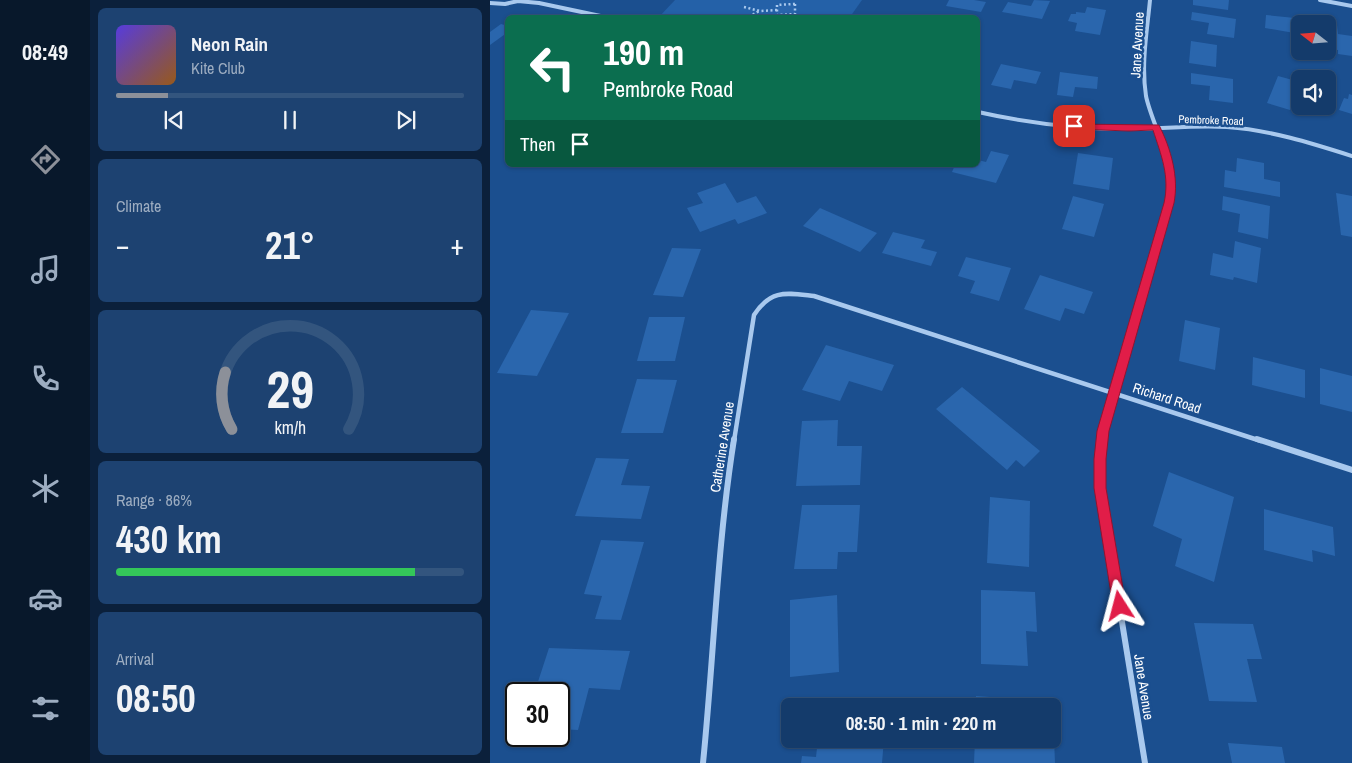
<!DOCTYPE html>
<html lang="en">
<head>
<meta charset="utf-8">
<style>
	:root { --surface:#143b6b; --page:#1d4271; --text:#f1f3f6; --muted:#9dadc1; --line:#33557e; --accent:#8c9099 }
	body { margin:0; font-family:"Archivo Narrow",sans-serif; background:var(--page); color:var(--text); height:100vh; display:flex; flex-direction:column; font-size:19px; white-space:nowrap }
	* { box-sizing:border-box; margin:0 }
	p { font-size:16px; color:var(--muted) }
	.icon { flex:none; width:28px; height:28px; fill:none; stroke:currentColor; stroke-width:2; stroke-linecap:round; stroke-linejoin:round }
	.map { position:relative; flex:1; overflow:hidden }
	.side { display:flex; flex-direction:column; gap:8px; padding:8px; background:#0b203b; width:400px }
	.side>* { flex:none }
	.hud { position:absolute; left:15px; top:15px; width:475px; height:152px; border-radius:8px; box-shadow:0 1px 4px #0004,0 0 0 1px var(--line); background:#0b6e4f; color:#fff; overflow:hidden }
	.needle { width:32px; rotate:287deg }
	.tools { position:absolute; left:801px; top:15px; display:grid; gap:10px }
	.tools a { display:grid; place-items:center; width:45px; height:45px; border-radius:8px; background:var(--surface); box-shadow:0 1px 4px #0004,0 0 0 1px var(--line); font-size:25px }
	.speed { position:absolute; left:15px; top:682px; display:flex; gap:10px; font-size:25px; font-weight:700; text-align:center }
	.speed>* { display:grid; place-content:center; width:65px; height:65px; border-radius:50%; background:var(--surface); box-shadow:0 1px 4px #0004,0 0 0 1px var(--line); line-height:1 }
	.speed .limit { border:2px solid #111; border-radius:8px; background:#fff; color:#111 }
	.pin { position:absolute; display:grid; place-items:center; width:42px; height:42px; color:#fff; margin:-21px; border-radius:10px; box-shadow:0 2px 8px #0006 }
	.me { position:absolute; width:55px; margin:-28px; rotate:351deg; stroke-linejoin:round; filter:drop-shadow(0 0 4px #0008) }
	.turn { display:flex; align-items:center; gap:18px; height:105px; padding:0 15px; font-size:22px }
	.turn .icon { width:65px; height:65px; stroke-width:2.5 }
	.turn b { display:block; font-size:35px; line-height:42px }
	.then { display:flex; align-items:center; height:48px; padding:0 15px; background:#0003; gap:10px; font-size:19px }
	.big { font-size:38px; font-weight:800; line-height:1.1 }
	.side .widget { flex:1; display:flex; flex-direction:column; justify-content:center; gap:8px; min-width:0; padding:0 18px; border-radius:8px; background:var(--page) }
	.side .dial { align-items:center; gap:0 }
	.dial svg { height:130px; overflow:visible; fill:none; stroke:var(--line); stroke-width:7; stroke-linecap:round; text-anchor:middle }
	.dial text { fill:var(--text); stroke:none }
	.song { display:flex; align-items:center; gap:15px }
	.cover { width:60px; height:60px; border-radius:8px; background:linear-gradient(135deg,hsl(250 70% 55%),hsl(30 70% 35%)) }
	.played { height:5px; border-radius:2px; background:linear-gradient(90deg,var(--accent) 15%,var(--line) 15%) }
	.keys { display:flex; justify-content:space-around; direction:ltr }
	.heat { display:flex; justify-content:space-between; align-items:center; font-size:28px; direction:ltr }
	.charge { height:8px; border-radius:4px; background:linear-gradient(90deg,#34c759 86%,var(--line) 0) }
	.trip { position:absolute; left:291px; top:698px; width:280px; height:50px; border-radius:8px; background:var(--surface); box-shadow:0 1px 4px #0004,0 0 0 1px var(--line); font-weight:800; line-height:50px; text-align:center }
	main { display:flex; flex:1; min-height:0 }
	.tab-bar { display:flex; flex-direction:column; width:90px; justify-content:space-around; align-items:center; background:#08182b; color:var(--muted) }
	.tab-bar .icon { width:35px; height:35px }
	.tab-bar .current { color:var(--accent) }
	.tab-bar b { font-size:22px; color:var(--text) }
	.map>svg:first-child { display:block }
	.green { fill:#2461a8 }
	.building { fill:#2a66ad }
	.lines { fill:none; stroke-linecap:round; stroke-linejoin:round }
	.path { stroke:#a9c9ee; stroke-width:2.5; stroke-dasharray:2 2.5; stroke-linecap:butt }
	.minor-far2 { stroke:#a9c9ee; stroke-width:4 }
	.minor-far1 { stroke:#a9c9ee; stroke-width:4.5 }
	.minor { stroke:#a9c9ee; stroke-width:6 }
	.route { fill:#e11d48; stroke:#92132f }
	.labels { text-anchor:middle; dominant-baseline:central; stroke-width:5; stroke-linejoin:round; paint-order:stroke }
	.far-street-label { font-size:11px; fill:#fff; stroke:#1b4f8f }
	.street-label { font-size:14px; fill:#fff; stroke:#1b4f8f }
</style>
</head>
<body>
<main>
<nav class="tab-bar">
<b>08:49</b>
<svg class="icon current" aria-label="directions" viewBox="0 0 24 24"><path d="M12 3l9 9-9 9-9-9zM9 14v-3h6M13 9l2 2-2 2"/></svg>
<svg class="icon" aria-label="music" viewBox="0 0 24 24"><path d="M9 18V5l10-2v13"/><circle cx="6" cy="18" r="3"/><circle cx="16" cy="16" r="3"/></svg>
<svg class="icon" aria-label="phone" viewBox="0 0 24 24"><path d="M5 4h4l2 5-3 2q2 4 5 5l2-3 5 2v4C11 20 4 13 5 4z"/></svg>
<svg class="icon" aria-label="climate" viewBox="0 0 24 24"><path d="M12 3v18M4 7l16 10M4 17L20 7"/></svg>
<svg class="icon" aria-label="car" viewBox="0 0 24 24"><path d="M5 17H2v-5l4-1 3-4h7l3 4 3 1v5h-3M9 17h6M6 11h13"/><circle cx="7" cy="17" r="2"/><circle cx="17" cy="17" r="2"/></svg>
<svg class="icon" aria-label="filters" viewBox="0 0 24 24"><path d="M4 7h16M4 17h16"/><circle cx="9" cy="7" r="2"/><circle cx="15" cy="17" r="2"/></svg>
</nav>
<section class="side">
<div class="widget">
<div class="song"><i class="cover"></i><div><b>Neon Rain</b><p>Kite Club</p></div></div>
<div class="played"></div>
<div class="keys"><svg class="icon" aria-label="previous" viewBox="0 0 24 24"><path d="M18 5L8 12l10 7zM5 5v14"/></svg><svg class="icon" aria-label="pause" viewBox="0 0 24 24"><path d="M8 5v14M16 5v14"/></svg><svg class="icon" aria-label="next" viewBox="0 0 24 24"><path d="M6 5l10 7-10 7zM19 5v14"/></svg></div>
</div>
<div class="widget"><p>Climate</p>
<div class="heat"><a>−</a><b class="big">21°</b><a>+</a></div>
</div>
<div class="widget dial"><svg viewBox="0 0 100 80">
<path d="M14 69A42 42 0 1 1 86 69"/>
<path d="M14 69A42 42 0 0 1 10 34" stroke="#8c9099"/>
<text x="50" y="56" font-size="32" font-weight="700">29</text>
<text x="50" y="72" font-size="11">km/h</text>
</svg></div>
<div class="widget"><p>Range · 86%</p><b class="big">430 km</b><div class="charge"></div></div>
<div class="widget"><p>Arrival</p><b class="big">08:50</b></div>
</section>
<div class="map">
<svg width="862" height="763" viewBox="0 0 862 763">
	<rect width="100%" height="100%" fill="#1b4f8f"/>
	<polygon class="green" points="185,0 372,0 360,17 168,18"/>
	<g class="building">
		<polygon points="459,0 484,0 496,2 491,12 456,6"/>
		<polygon points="544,0 560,1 552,19 512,12 518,2 541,6"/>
		<polygon points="703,0 739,0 738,10 703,5"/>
		<polygon points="304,5 304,13 288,14 288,6"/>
		<polygon points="597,7 616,10 610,35 585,31 587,23 578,21 581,14 586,14 586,12 595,13"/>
		<polygon points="702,12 746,19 744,38 717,34 719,23 701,20"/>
		<polygon points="776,15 815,19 815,24 810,24 810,34 775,28"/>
		<polygon points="838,23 847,25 848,34 862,36 862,56 848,54 848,50 838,49"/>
		<polygon points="11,24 18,26 18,32 0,45 0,32"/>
		<polygon points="701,41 727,45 726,67 699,63"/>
		<polygon points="511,64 551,72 546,84 524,80 521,89 501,85"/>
		<polygon points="570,72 608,77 607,89 585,87 583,97 567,95"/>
		<polygon points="701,73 743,79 743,103 719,100 720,86 701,84"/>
		<polygon points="788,76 810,82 810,102 804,100 800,110 777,103"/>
		<polygon points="859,94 862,95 862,114 849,110 854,98 858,99"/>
		<polygon points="501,151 519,155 506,183 462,172 465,165 488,165 488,160 496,162"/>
		<polygon points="588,153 623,158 619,190 583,184"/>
		<polygon points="747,158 774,163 774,179 790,182 790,197 734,187 735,170 746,172"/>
		<polygon points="235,183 247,203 266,196 277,213 248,224 245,219 210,232 197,208 213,203 207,193"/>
		<polygon points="846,193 862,196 862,237 851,235"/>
		<polygon points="583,196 614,204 604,237 572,229"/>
		<polygon points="733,196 780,206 778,239 748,232 750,214 732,210"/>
		<polygon points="330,208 387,233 370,252 313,226"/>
		<polygon points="403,232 435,240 431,248 447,252 441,266 392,253"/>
		<polygon points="745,241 771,248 767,283 744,277 743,280 720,275 723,253 743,258"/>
		<polygon points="182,248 211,249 193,297 163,295"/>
		<polygon points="476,257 521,268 509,301 480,293 485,281 468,276"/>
		<polygon points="550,275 603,292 594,314 575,308 570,321 534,309"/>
		<polygon points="41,310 79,313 47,376 7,373"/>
		<polygon points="159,317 195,317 185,361 147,361"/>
		<polygon points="695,320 730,328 725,370 689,361"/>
		<polygon points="336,345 404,365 392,391 359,381 350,401 312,390"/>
		<polygon points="763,357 815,370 815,398 762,385"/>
		<polygon points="830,368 862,376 862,412 830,404"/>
		<polygon points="147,379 187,380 173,433 131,433"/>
		<polygon points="472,387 550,451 534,467 526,460 517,470 446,409"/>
		<polygon points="348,420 347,446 372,446 370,485 306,486 312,421"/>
		<polygon points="106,458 139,459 131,485 160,486 151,519 85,516"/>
		<polygon points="679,472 744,497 724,582 685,566 692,539 663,526"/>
		<polygon points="500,497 540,501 539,567 497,563"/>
		<polygon points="312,505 370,505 367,552 348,552 347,569 304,569"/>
		<polygon points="774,509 843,527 845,556 822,550 823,562 774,550"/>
		<polygon points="111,540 154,542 131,620 105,619 112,596 94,594"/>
		<polygon points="491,590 545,592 547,632 536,631 538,666 491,664"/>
		<polygon points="347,595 349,672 300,677 300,600"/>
		<polygon points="704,623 763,624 772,659 757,659 767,702 719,701"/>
		<polygon points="59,648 140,651 130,690 99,688 88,730 69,729 69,694 44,694"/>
		<polygon points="486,696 528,699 528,706 486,706"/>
		<polygon points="328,739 394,739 392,763 311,763 312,756 326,757"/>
		<polygon points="485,739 564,739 565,763 484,763"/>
		<polygon points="738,743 792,747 795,763 742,763"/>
	</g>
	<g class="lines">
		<g class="path">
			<polygon points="305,4 305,14 287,15 287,5"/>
			<polyline points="254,7 270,11 287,10"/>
			<polyline points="259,17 269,11"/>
		</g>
		<g class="minor-far2">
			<path d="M660 0C657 32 651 64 656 96 661 122 687 168 681 192"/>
			<polyline points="830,0 862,6"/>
			<polyline points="0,3 15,4 28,1 49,3 120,18"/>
			<path d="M488 112C537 123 588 129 638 129 671 129 704 125 737 127 780 130 821 143 862 156"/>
		</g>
		<g class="minor-far1">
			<path d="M244 441 264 315C281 289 296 293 324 296L771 441"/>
			<polyline points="612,441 613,431 632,373 681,191"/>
		</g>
		<g class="minor">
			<polyline points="612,439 610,487 655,763"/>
			<polyline points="767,439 862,470"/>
			<path d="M213 763C224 655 227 546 244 439"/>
		</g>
	</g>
	<path class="route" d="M581 124 669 125C681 149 689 177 684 203L619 431 616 459V488L636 606 634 610 630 612 625 610 623 606 604 488V459L607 431 674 203C680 176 671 155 663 130L639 131 584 129 579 126Z"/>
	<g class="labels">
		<g class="far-street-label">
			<text transform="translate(721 120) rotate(2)">Pembroke Road</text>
		</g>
		<g class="street-label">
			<text transform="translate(647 45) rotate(-87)">Jane Avenue</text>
			<text transform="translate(677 398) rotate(18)">Richard Road</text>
			<text transform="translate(232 447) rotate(-81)">Catherine Avenue</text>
			<text transform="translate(654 687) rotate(81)">Jane Avenue</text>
		</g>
	</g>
</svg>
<div class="tools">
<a><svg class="needle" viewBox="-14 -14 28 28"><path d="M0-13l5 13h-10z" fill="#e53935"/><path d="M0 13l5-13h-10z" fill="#9dadc1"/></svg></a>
<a><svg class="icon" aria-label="sound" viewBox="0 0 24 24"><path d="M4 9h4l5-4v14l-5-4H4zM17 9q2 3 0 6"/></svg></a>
</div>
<div class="speed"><div class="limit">30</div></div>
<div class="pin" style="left:584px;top:126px;background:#d93025"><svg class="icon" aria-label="arrive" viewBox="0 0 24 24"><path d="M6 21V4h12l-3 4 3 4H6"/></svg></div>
<svg class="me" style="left:630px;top:606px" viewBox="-20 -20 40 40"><path d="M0-17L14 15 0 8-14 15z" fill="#e11d48" stroke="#fff" stroke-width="4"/></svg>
<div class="trip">08:50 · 1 min · 220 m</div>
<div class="hud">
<div class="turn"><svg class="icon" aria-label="left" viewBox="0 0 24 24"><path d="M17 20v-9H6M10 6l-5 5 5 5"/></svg><div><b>190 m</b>Pembroke Road</div></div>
<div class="then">Then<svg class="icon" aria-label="arrive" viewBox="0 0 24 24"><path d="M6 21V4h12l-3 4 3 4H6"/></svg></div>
</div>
</div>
</main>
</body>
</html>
